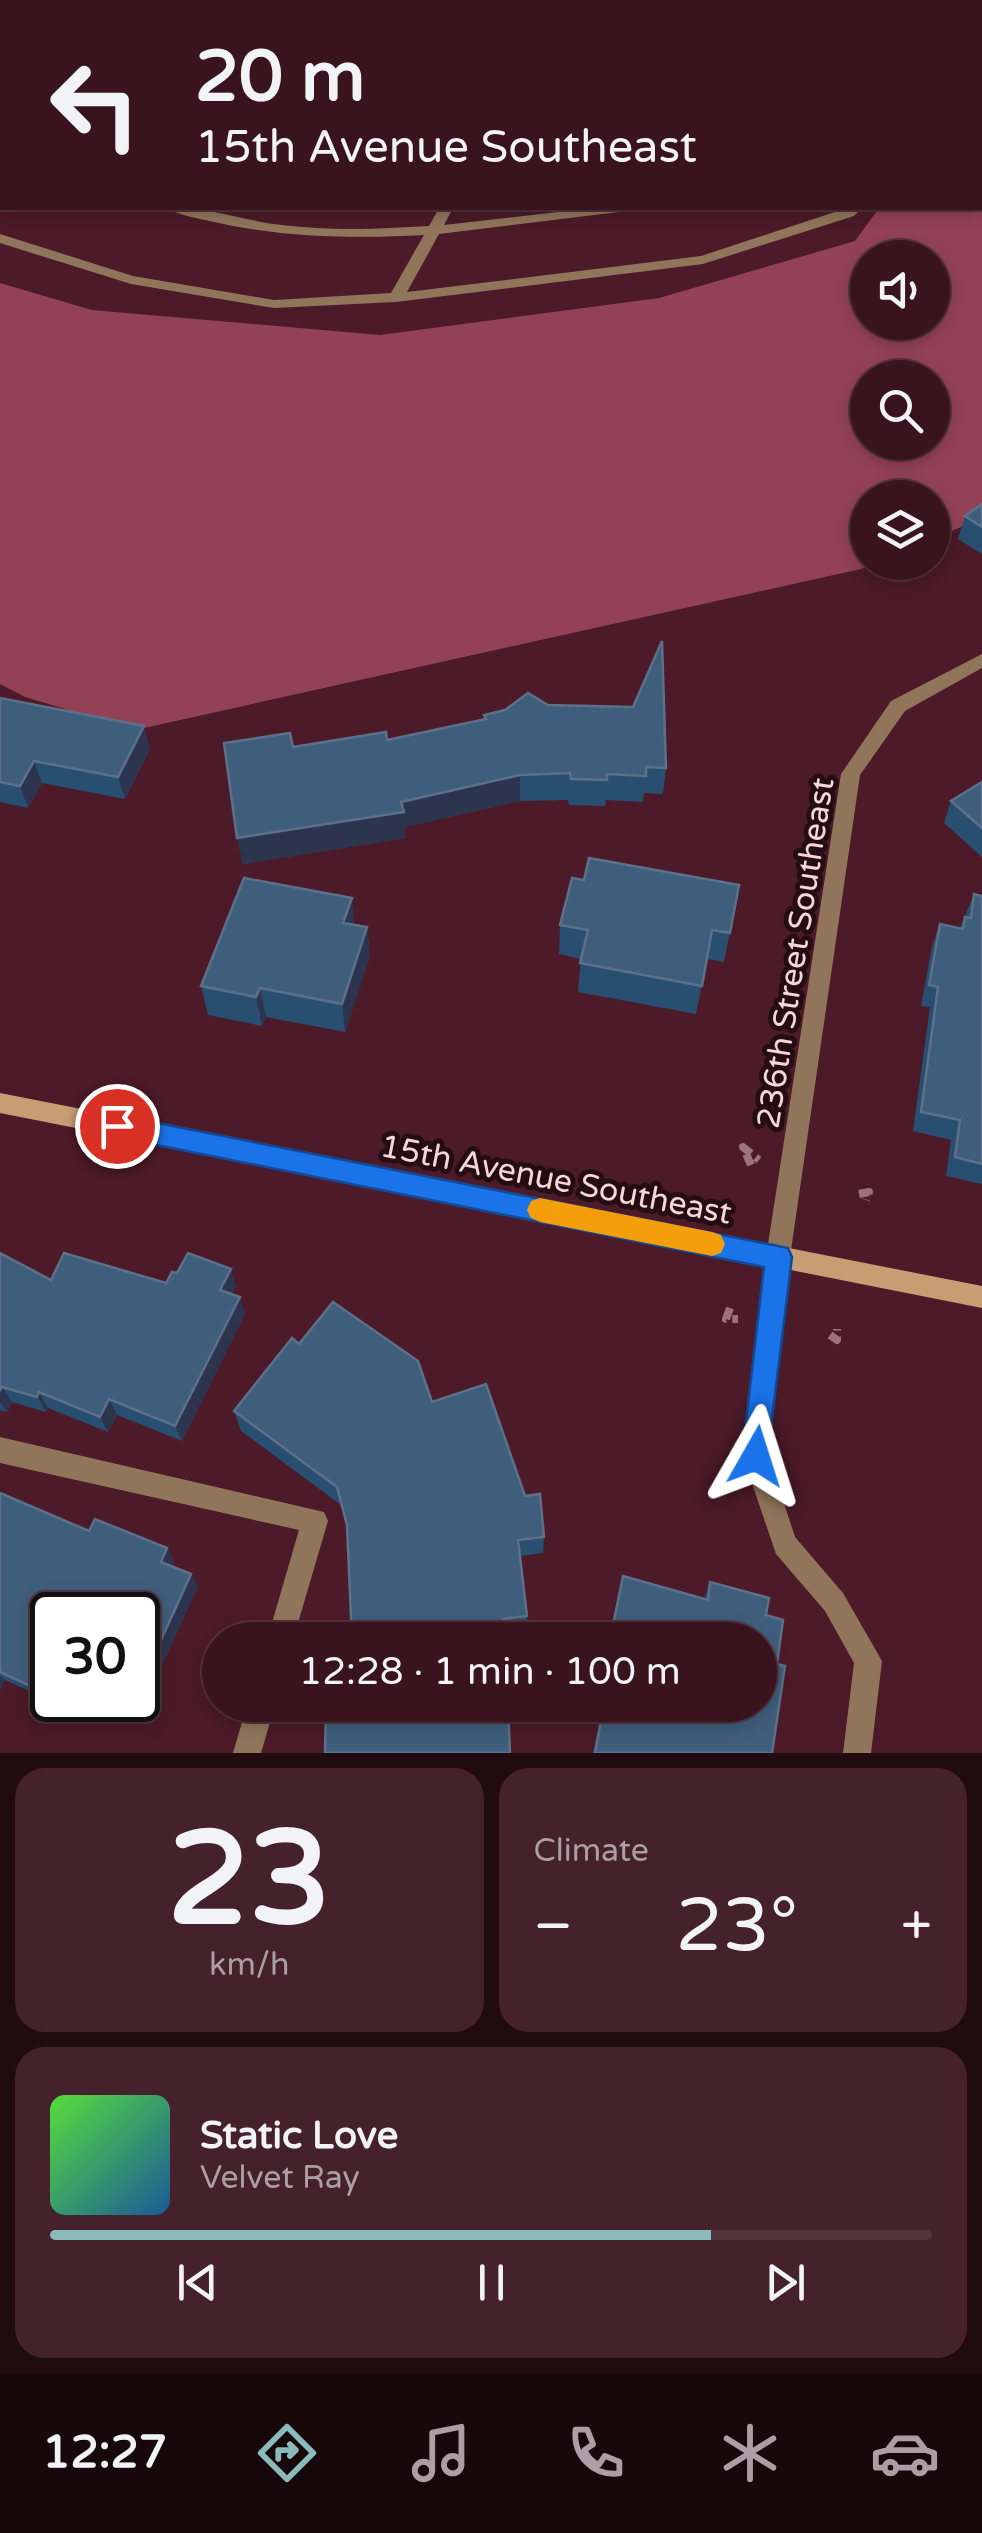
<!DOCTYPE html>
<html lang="en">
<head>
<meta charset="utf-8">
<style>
	:root { --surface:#39141e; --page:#44212b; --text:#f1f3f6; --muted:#ab9ea4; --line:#53333c; --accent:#8bbbb9 }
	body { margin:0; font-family:"Varela Round",sans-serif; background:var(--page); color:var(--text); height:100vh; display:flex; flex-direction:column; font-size:38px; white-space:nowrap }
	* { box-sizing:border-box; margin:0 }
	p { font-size:32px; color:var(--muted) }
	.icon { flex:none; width:55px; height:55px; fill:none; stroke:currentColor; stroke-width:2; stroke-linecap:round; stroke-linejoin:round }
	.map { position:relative; height:1753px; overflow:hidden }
	.side { display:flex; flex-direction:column; gap:15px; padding:15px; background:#1f0b10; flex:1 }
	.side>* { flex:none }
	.top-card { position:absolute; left:0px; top:0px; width:982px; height:210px; box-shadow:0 5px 15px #0003,0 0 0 2px var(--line); background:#39141e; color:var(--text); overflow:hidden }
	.buttons { position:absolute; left:850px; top:240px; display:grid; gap:20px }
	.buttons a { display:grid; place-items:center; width:100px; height:100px; border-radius:50%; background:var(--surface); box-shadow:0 5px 15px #0003,0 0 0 2px var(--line); font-size:50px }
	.speed { position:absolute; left:30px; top:1592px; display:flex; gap:20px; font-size:50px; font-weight:700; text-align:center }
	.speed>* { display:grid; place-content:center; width:130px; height:130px; border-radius:50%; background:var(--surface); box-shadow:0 5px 15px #0003,0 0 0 2px var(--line); line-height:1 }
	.speed .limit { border:5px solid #111; border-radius:15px; background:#fff; color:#111 }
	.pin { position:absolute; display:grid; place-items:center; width:85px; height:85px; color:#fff; margin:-42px; border:5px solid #fff; border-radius:50%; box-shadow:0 2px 10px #0007 }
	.me { position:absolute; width:110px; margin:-55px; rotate:6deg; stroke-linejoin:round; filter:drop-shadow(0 0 8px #0008) }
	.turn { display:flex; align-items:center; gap:35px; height:210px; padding:0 30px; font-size:45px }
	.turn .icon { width:130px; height:130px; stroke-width:2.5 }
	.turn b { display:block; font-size:70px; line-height:85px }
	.big { font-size:75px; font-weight:600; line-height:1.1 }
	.side .card { flex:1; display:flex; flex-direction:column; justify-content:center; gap:15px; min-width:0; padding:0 35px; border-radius:30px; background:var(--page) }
	.side .dial { align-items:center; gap:0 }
	.dial b { font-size:130px; line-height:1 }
	.song { display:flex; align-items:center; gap:30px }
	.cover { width:120px; height:120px; border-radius:15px; background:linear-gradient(135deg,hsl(110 70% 55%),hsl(210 70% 35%)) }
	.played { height:10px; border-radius:5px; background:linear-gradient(90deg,var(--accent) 75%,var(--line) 75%) }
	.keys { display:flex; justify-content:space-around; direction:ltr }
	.heat { display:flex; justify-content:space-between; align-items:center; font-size:55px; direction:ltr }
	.side .tiles { flex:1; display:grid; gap:15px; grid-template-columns:1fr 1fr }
	.card:last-child { grid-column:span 2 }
	.trip { position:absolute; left:202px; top:1622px; width:575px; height:100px; border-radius:50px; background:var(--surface); box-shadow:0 5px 15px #0003,0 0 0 2px var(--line); font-weight:600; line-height:100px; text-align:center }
	.tabs { display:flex; height:160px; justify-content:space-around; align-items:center; background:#17080c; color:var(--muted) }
	.tabs .icon { width:70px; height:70px }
	.tabs .selected { color:var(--accent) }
	.tabs b { font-size:45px; color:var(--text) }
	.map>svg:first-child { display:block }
	.forest { fill:#924156; fill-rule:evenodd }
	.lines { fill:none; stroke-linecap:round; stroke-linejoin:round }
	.path { stroke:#9c727c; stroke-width:8; stroke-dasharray:12 6; stroke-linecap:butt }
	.lane { fill:#90755b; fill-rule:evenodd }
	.street { fill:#90755b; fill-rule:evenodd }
	.secondary { fill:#c79d73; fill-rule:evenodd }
	.wall { fill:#294f70; fill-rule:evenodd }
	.shaded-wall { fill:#2d344e }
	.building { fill:#3f5e7c; stroke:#5c708a; stroke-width:2.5 }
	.route { fill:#1a73e8; stroke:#114b97; stroke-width:2.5 }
	.slow { fill:#f59e0b }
	.labels { text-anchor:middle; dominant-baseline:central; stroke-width:10; stroke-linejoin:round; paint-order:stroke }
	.street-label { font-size:32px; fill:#f7d6db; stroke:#240e13 }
</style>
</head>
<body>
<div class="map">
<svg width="982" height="1753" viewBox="0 0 982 1753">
	<rect width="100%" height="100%" fill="#4c1a28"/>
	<path class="forest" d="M822 0H982V518L933 539 932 498H868V562L877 563 861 569 135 730 25 697 0 684V283L92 310 380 335 659 298 855 241 879 208H980V2ZM868 258H932V322H868ZM868 378H932V442H868Z"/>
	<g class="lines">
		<g class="path">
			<polyline points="751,1165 743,1147 759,1160"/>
			<polyline points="859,1194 869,1192 866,1200"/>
			<polyline points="730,1308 726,1319 738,1319"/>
			<polyline points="830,1335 837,1340 837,1329"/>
		</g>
		<g class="lane">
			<polygon points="698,0 712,0 713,2 700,2"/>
			<polygon points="803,0 817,0 818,2 805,2"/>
			<polygon points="0,153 2,154 2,162 0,162"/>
			<path d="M168 208C205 206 245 221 282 225 331 231 380 229 429 226L439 208H453L444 225 593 208H626L619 212 439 234 407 292 701 256 847 208H862L854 216 703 264 396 302 274 308 131 284 0 243V234L133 276 274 300 391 293 424 235C351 239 276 237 205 220 192 217 178 215 168 208Z"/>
		</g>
		<g class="street">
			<polygon points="982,654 982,668 905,711 860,775 790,1257 769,1457 795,1537 843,1593 882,1661 871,1753 843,1753 854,1663 825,1611 776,1554 743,1457 766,1257 841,774 891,701"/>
			<polygon points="0,1437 324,1512 328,1521 293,1640 267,1640 299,1530 0,1463"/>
			<polygon points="247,1705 275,1705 261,1753 233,1753"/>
		</g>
		<polygon class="secondary" points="0,1093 982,1286 982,1308 0,1113"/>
	</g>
	<g class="wall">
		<polygon points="982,504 982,554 958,539 965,516"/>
		<polygon points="0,698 150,749 125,799 42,783 28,808 0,802"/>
		<polygon points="548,705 666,768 663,794 644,793 643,802 606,800 605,806 569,805 568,800 520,801 405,827 405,838 243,864 237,838 293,747 387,740 484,720 484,715 505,710"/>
		<polygon points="982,782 982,857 944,823 951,801"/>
		<polygon points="584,880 739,885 724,962 707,959 696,1014 578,992 581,959 559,954 560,925"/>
		<polygon points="974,894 982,896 982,1184 946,1176 951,1140 913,1131 930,1007 921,1006 932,946 940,924 960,928"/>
		<polygon points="355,925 367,927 370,956 345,1032 266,1017 262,1026 208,1015 201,986"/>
		<polygon points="0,1253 51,1280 166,1283 177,1273 236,1286 232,1294 245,1314 182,1441 117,1415 108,1432 48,1408 46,1412 12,1402 7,1412 0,1410"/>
		<polygon points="299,1344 432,1402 525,1496 544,1537 543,1553 520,1556 527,1616 526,1631 504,1633 347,1528 341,1505 241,1431 234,1411"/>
		<path d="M0 1493 89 1531 167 1548 174 1561 172 1566 198 1586 136 1722 105 1708 99 1722 5 1680 0 1690ZM52 1615 138 1700H52Z"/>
		<polygon points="710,1582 766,1615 777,1664 772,1753 593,1753 603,1705 760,1705 704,1599"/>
	</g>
	<g class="shaded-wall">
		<polygon points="144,726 150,749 125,799 118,777"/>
		<polygon points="34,761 42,783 28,808 20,786"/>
		<polygon points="520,775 520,801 405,827 405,838 243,864 237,838"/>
		<polygon points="352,898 355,928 343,923"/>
		<polygon points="367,927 370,956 345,1032 342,1004"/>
		<polygon points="260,988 266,1017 262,1026 256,997"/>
		<polygon points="231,1269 236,1286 225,1307 220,1290"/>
		<polygon points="240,1297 245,1314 182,1441 175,1426"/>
		<polygon points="2,1387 12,1402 7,1412 0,1402 0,1390"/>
		<polygon points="39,1392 48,1408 46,1412 37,1397"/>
		<polygon points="109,1399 117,1415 108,1432 100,1417"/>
		<polygon points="167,1548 174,1561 168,1574 161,1562"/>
		<polygon points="191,1574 198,1586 136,1722 128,1713 133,1700 138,1700 138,1691"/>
		<polygon points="0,1676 5,1680 0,1690"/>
		<polygon points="95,1700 98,1700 105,1708 99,1722 90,1712"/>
	</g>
	<g class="building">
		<polygon points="982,504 982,527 965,516"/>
		<polygon points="662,641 666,768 646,767 646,776 607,774 607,780 571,779 570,773 520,775 401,802 404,812 237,838 224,743 290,733 293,747 386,732 387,740 486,719 484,715 505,710 528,693 548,705 633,707"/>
		<polygon points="0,698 144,726 118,777 34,761 20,786 0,782"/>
		<polygon points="982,782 982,828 951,801"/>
		<polygon points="589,858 739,885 730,933 712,930 702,986 580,963 588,930 560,925 572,878 584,880"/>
		<polygon points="244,878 352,898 343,923 367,927 342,1004 260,988 256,997 201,986"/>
		<polygon points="974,894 982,896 982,1164 955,1157 960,1120 921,1112 938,987 929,985 940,924 963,929 965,917 971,918"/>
		<polygon points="0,1253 51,1280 64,1253 166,1283 172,1272 177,1273 188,1253 231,1269 220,1290 240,1297 175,1426 109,1399 100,1417 39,1392 37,1397 2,1387 0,1390"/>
		<polygon points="333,1302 418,1361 432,1402 486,1384 525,1496 540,1494 544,1537 518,1540 527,1616 503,1619 505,1640 352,1640 347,1525 337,1487 234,1411 292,1338 299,1344"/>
		<polygon points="0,1493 89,1531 95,1519 167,1548 161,1562 191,1574 138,1691 138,1615 52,1615 52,1696 0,1672"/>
		<polygon points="623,1576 708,1600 710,1582 769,1598 766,1615 783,1620 777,1664 785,1666 772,1753 595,1753 604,1705 760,1705 760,1640 610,1640"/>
		<polygon points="62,1700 95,1700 90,1712"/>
		<polygon points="100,1700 133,1700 128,1713"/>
		<polygon points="326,1705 508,1705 510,1753 325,1753"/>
	</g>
	<polygon class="route" points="117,1115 788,1248 792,1257 766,1467 756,1471 746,1467 742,1456 764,1267 117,1137 108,1134 105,1126 108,1118"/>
	<polygon class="slow" points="540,1198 712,1232 721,1235 725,1244 721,1253 712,1256 540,1222 531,1218 527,1210 531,1201"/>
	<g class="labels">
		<g class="street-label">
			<text transform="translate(796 953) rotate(-81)">236th Street Southeast</text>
			<text transform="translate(556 1180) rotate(11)">15th Avenue Southeast</text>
		</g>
	</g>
</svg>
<div class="buttons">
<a><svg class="icon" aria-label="sound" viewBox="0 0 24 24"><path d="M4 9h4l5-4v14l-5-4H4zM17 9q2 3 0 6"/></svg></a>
<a><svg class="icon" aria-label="search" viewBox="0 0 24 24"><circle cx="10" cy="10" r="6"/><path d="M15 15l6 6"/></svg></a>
<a><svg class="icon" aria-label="layers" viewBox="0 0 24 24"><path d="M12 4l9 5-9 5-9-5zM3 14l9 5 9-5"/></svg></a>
</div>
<div class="speed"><div class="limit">30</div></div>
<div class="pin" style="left:117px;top:1126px;background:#d93025"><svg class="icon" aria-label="arrive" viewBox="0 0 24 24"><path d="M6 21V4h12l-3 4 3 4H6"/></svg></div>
<svg class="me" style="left:756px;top:1456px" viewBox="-20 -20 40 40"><path d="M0-17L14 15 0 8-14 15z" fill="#1a73e8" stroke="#fff" stroke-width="4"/></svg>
<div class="trip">12:28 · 1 min · 100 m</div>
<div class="top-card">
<div class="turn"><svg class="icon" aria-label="left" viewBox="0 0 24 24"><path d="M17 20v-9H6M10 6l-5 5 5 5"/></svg><div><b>20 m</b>15th Avenue Southeast</div></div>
</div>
</div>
<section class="side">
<div class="tiles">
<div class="card dial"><b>23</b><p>km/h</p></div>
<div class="card"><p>Climate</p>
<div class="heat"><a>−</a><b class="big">23°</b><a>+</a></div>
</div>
<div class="card">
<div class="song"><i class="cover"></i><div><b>Static Love</b><p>Velvet Ray</p></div></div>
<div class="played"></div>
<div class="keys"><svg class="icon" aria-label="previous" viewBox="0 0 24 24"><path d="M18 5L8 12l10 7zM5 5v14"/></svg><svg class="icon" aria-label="pause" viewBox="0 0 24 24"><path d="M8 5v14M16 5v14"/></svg><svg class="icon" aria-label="next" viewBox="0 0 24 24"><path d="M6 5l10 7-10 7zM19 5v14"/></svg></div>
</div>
</div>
</section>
<nav class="tabs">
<b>12:27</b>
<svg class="icon selected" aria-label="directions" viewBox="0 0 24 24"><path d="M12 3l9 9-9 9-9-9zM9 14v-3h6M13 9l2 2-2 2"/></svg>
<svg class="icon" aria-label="music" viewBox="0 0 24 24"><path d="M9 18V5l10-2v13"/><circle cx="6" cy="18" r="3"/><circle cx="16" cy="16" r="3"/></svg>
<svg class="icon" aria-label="phone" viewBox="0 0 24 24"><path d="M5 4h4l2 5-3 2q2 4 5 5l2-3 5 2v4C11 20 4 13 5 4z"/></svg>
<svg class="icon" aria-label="climate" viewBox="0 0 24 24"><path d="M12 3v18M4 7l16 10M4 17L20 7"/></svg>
<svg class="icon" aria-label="car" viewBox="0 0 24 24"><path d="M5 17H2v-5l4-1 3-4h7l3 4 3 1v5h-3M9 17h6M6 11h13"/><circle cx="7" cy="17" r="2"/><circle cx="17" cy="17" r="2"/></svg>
</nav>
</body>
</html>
